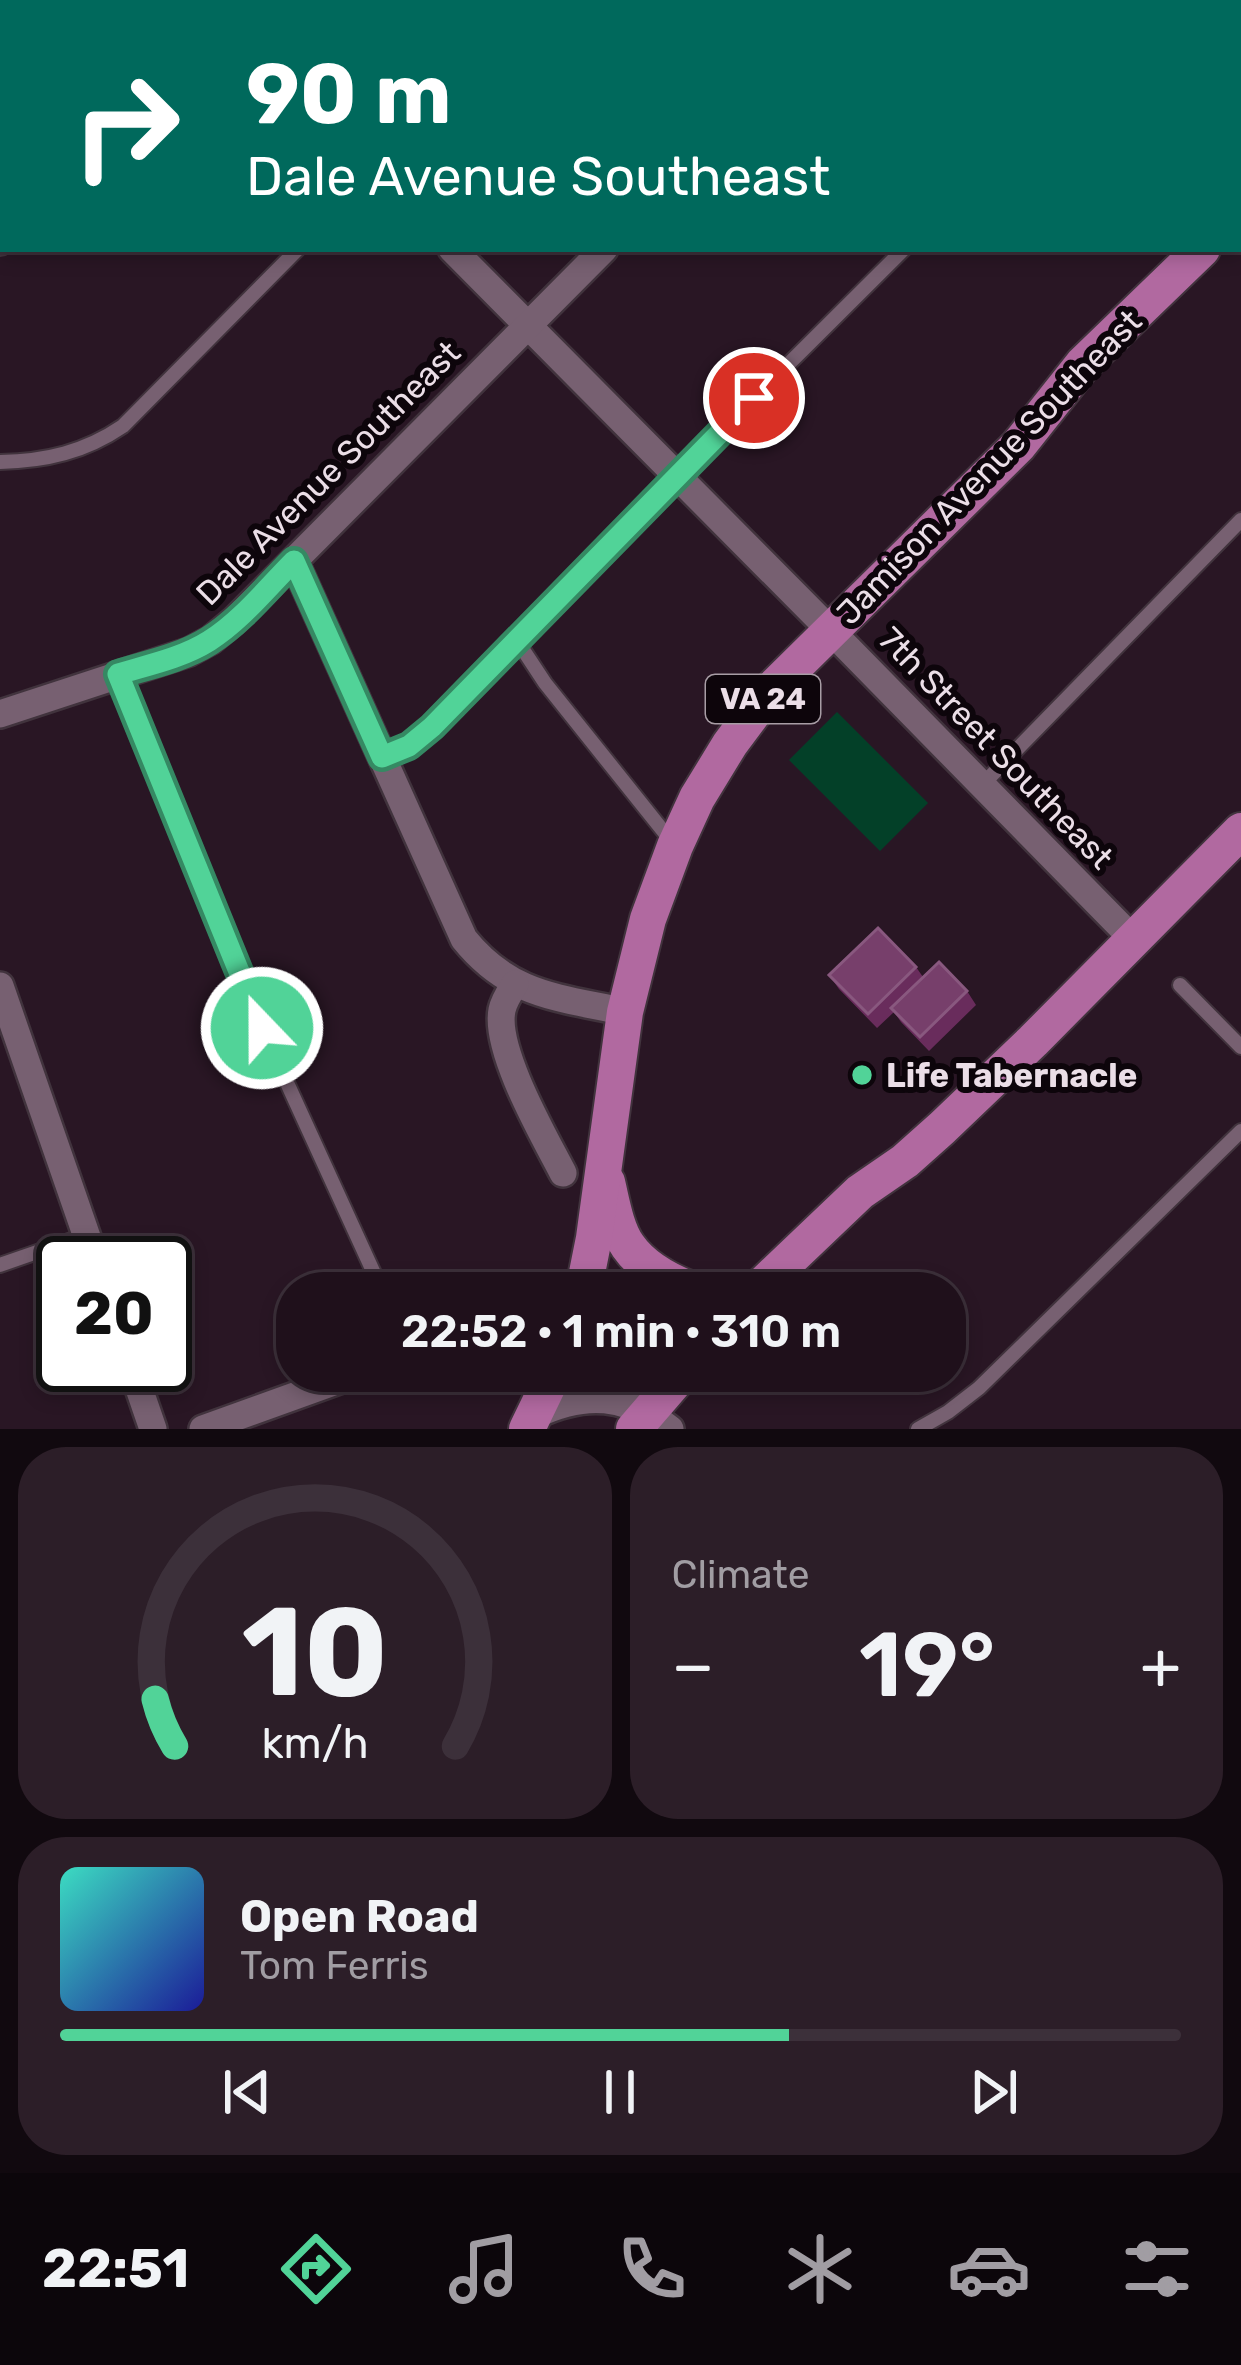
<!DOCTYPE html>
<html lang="en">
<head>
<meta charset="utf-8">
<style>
	:root { --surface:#1f101b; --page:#2c1e28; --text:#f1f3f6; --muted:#a19da3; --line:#3c303a; --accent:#51d398 }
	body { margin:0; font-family:Rubik,sans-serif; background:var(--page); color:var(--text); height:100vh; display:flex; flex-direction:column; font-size:45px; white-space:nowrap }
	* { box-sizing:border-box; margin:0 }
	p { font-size:39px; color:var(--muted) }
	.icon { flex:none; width:66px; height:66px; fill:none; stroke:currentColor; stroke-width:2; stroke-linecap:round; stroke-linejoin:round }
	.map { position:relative; height:1429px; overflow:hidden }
	.panel { display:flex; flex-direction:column; gap:18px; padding:18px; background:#11090f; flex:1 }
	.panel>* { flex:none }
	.banner { position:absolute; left:0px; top:0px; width:1242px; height:252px; box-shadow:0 6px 18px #0003,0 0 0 3px var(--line); background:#00695c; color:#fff; overflow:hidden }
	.speed { position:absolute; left:36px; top:1236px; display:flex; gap:24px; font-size:60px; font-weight:700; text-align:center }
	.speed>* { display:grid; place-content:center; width:156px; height:156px; border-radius:50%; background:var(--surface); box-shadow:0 6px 18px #0003,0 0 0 3px var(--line); line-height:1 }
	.speed .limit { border:6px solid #111; border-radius:18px; background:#fff; color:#111 }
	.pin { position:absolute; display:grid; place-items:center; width:102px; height:102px; color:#fff; margin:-51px; border:6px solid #fff; border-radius:50%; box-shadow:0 3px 12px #0007 }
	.me { position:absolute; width:132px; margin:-66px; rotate:338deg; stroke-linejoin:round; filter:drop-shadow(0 0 9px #0008) }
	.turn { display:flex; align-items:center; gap:42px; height:252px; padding:0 48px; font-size:54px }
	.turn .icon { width:156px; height:156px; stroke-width:2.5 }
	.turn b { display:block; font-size:84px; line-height:102px }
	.big { font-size:90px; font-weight:600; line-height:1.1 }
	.panel .tile { flex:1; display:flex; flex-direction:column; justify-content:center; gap:18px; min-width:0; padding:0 42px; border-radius:48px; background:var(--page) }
	.panel .dial { align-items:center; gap:0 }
	.dial svg { height:312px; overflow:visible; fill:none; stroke:var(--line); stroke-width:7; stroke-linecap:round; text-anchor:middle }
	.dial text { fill:var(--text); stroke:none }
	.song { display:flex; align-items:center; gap:36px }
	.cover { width:144px; height:144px; border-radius:18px; background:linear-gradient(135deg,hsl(170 70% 55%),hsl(240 70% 35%)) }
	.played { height:12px; border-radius:6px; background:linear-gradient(90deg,var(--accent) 65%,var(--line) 65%) }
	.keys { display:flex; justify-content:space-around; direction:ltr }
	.heat { display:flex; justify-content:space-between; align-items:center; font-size:66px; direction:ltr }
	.panel .tiles { flex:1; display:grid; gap:18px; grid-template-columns:1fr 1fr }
	.tile:last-child { grid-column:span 2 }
	.trip { position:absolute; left:276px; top:1272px; width:690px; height:120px; border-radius:48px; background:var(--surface); box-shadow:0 6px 18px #0003,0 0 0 3px var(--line); font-weight:600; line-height:120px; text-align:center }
	.dock { display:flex; height:192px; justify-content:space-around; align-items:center; background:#0c060b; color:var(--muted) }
	.dock .icon { width:84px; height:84px }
	.dock .active { color:var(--accent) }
	.dock b { font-size:54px; color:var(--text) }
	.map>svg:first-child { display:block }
	.park { fill:#034028 }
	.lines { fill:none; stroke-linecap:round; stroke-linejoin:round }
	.lane-casing { stroke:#41333d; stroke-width:18 }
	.street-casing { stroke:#41333d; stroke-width:32 }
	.primary-casing { stroke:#41333d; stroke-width:40 }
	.lane { stroke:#776071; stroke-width:14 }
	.street { stroke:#776071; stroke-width:27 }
	.primary { stroke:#b169a0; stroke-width:36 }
	.wall { fill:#692c5c }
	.building { fill:#773f6b; stroke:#89587f; stroke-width:3 }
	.route-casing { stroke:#358963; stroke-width:30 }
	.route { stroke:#51d398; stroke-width:21 }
	.poi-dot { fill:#51d398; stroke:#0d050b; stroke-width:4.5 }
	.labels { text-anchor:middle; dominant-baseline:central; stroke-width:12; stroke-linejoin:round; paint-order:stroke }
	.shield { fill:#0d050b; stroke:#a89da5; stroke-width:3 }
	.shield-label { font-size:30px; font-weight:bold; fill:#ebdee7 }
	.street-label { font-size:33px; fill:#ebdee7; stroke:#0d050b }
	.poi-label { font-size:33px; font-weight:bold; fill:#ebdee7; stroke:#0d050b; text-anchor:start }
</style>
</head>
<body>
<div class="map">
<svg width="1241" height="1429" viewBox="0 0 1241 1429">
	<rect width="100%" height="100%" fill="#291624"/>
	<polygon class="park" points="837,712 928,803 880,851 789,760"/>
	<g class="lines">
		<g class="lane-casing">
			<g id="lane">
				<polyline points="645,0 648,3"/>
				<polyline points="543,3 546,0"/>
				<polyline points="1150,3 1153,0"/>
				<path d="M0 462C46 461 85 452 123 426L298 249"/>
				<polyline points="518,642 545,683 672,842"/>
				<polyline points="118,674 262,1028 383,1293"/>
				<polyline points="382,757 409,746 432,727 518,642 677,475 904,249"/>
				<polyline points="982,785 1241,520"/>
				<polyline points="1180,985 1241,1047"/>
				<polyline points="0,1265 86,1235"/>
				<polyline points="918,1429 948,1412 979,1388 1241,1131"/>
			</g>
		</g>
		<g class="street-casing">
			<g id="street">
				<polyline points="208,0 211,3"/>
				<polyline points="1055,0 1058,3"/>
				<polyline points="238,3 241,0"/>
				<polyline points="852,3 855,0"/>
				<polyline points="1239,187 1241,189"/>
				<polyline points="0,241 3,238"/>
				<polyline points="452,249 831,631 1133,939"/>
				<path d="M294 561 464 939C510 996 558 997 625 1012"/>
				<polyline points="0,714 189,652 211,640 235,620 604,249"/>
				<path d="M515 984C510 992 504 1000 502 1010 494 1050 544 1136 563 1173"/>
				<polyline points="0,986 96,1263"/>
				<polyline points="131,1365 153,1429"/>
				<path d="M535 1415C586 1391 626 1394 670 1429"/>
				<polyline points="203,1429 364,1371"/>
			</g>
		</g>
		<g class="primary-casing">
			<g id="primary">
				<polyline points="1239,213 1241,211"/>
				<path d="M607 1182C612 1203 616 1229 628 1246 644 1269 674 1284 700 1293"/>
				<polyline points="583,1293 594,1238 625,1012 648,919 675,846 697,798 730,744 768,693 1018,446 1083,364 1202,249"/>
				<polyline points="754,1293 860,1192 905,1161 942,1128 1033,1041 1241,831"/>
				<polyline points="527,1429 555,1371"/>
				<polyline points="634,1429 684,1371"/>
			</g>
		</g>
		<use href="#lane" class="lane"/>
		<use href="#street" class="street"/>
		<use href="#primary" class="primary"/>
	</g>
	<polygon class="wall" points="916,967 923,977 967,991 976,1005 929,1051 901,1022 894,1012 877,1028 839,989 829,975"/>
	<g class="building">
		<polygon points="878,928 916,967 868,1014 829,975"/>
		<polygon points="939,962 967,991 920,1037 891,1008"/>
	</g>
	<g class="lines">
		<g class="route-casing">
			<path id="route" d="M262 1028 118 674C148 665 182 658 209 641 241 621 267 588 294 561L382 757 409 746 432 727 754 398"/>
		</g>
		<use href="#route" class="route"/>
	</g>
	<circle class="poi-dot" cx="862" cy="1075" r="12"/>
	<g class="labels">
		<rect class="shield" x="706" y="675" width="114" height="48" rx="9"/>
		<g class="shield-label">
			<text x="763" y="699">VA 24</text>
		</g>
		<g class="street-label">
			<text transform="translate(989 467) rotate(-46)">Jamison Avenue Southeast</text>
			<text transform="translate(328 473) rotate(-45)">Dale Avenue Southeast</text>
			<text transform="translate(996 748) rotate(46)">7th Street Southeast</text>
		</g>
		<g class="poi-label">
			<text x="886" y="1075">Life Tabernacle</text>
		</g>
	</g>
</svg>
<div class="speed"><div class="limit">20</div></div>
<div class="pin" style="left:754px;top:398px;background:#d93025"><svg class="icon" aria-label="arrive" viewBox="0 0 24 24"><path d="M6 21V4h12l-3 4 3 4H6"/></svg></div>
<svg class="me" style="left:262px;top:1028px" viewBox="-20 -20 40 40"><circle r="17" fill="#51d398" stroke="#fff" stroke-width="3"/><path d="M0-11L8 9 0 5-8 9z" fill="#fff"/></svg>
<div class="trip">22:52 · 1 min · 310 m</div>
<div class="banner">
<div class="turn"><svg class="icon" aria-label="right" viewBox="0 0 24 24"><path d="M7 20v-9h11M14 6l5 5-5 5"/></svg><div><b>90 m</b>Dale Avenue Southeast</div></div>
</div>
</div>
<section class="panel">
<div class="tiles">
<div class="tile dial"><svg viewBox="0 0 100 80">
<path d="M14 69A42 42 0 1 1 86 69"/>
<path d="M14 69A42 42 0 0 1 9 57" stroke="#51d398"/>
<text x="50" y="56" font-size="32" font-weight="700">10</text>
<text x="50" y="72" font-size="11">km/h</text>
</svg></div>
<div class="tile"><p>Climate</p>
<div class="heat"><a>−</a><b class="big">19°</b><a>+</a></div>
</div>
<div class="tile">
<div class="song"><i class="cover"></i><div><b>Open Road</b><p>Tom Ferris</p></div></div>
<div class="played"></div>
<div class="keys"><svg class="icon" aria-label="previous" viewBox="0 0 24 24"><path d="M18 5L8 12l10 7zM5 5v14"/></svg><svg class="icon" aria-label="pause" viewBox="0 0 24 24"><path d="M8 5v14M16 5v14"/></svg><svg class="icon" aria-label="next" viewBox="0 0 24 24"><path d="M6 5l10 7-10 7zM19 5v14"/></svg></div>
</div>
</div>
</section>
<nav class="dock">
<b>22:51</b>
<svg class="icon active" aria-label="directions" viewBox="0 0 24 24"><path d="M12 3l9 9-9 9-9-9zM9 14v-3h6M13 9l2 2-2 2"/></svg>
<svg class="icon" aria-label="music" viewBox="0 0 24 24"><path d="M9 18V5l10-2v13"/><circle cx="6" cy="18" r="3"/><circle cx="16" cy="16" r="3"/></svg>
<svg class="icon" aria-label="phone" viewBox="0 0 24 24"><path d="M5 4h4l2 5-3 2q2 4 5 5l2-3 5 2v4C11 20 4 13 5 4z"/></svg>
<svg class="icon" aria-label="climate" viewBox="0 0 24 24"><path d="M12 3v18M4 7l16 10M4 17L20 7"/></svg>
<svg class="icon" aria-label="car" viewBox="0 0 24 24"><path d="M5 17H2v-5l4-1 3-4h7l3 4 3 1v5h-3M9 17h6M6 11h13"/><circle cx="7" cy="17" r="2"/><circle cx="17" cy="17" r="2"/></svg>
<svg class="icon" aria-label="filters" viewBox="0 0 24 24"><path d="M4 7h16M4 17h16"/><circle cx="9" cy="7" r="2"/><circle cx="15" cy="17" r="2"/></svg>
</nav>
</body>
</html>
